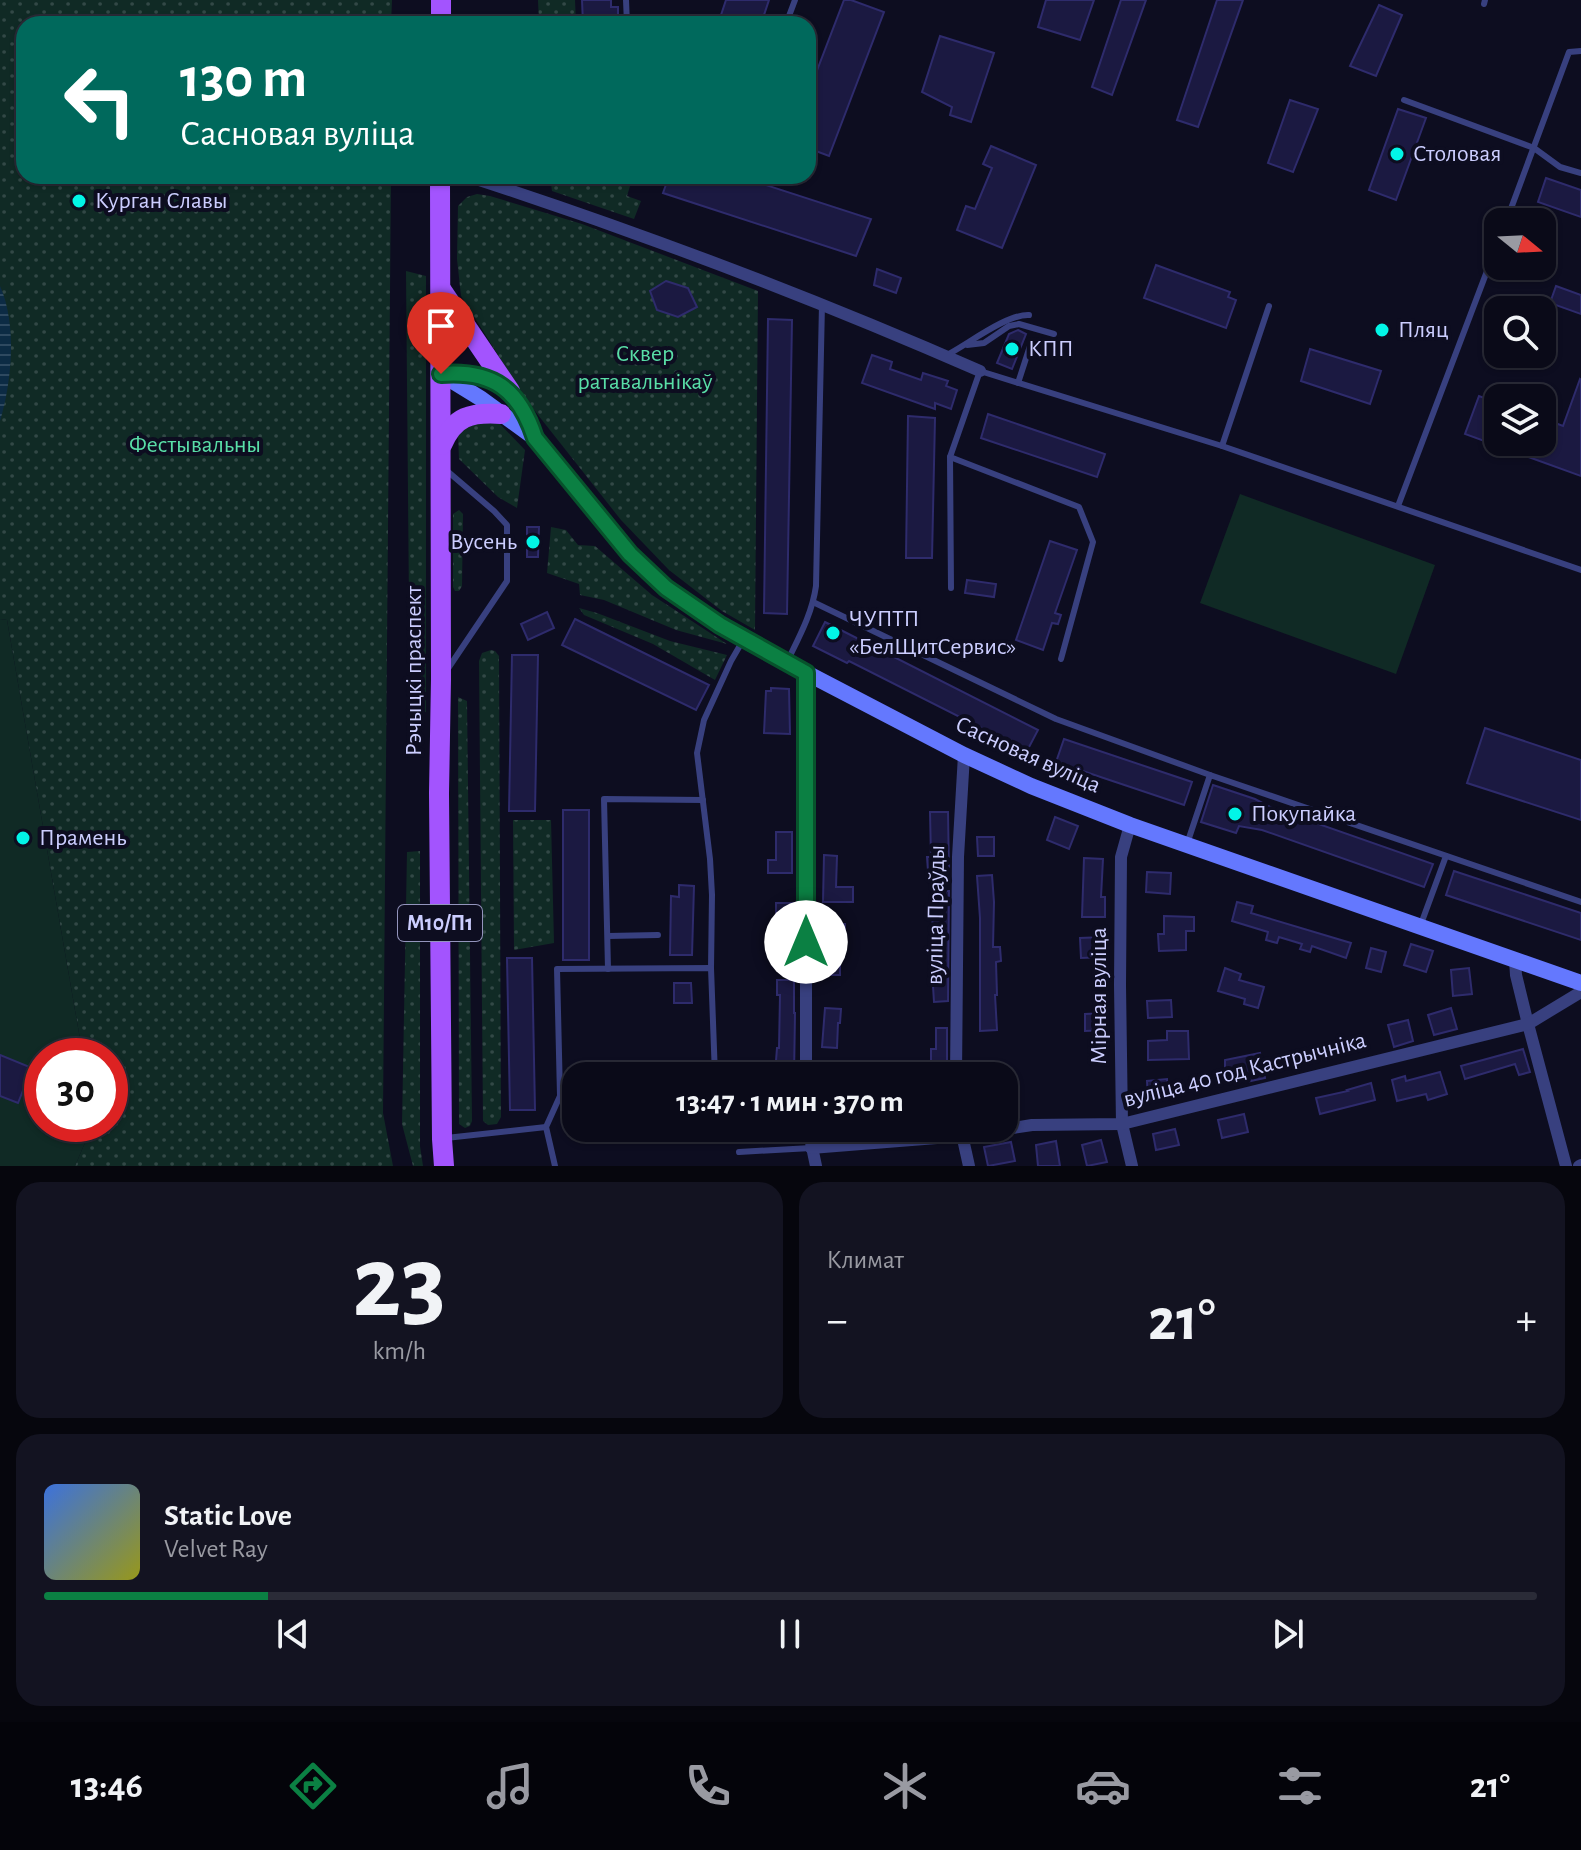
<!DOCTYPE html>
<html lang="ru">
<head>
<meta charset="utf-8">
<style>
	:root { --surface:#0a0a18; --page:#131321; --text:#f1f3f6; --muted:#999aa2; --line:#2a2b37; --accent:#0b8043 }
	body { margin:0; font-family:"Alegreya Sans",sans-serif; background:var(--page); color:var(--text); height:100vh; display:flex; flex-direction:column; font-size:30px; white-space:nowrap }
	* { box-sizing:border-box; margin:0 }
	p { font-size:26px; color:var(--muted) }
	.icon { flex:none; width:44px; height:44px; fill:none; stroke:currentColor; stroke-width:2; stroke-linecap:round; stroke-linejoin:round }
	.map { position:relative; height:1166px; overflow:hidden }
	.side { display:flex; flex-direction:column; gap:16px; padding:16px; background:#06060d; flex:1 }
	.side>* { flex:none }
	.top-card { position:absolute; left:16px; top:16px; width:800px; height:168px; border-radius:24px; box-shadow:0 2px 6px #0004,0 0 0 2px var(--line); background:#00695c; color:#fff; overflow:hidden }
	.needle { width:52px; rotate:108deg }
	.fabs { position:absolute; left:1484px; top:208px; display:grid; gap:16px }
	.fabs a { display:grid; place-items:center; width:72px; height:72px; border-radius:16px; background:var(--surface); box-shadow:0 2px 6px #0004,0 0 0 2px var(--line); font-size:40px }
	.speed { position:absolute; left:24px; top:1038px; display:flex; gap:16px; font-size:40px; font-weight:700; text-align:center }
	.speed>* { display:grid; place-content:center; width:104px; height:104px; border-radius:50%; background:var(--surface); box-shadow:0 2px 6px #0004,0 0 0 2px var(--line); line-height:1 }
	.speed .limit { border:12px solid #d22; background:#fff; color:#111 }
	.pin { position:absolute; display:grid; place-items:center; width:68px; height:68px; color:#fff; margin:-82px -34px; border-radius:50% 50% 50% 0; rotate:-45deg; box-shadow:0 0 8px #0007 }
	.pin .icon { rotate:45deg }
	.me { position:absolute; width:88px; margin:-44px; rotate:0deg; stroke-linejoin:round; filter:drop-shadow(0 0 6px #0008) }
	.turn { display:flex; align-items:center; gap:28px; height:168px; padding:0 32px; font-size:36px }
	.turn .icon { width:104px; height:104px; stroke-width:2.5 }
	.turn b { display:block; font-size:56px; line-height:68px }
	.big { font-size:60px; font-weight:700; line-height:1.1 }
	.side .card { flex:1; display:flex; flex-direction:column; justify-content:center; gap:12px; min-width:0; padding:0 28px; border-radius:24px; background:var(--page) }
	.side .dial { align-items:center; gap:0 }
	.dial b { font-size:104px; line-height:1 }
	.song { display:flex; align-items:center; gap:24px }
	.cover { width:96px; height:96px; border-radius:12px; background:linear-gradient(135deg,hsl(220 70% 55%),hsl(60 70% 35%)) }
	.played { height:8px; border-radius:4px; background:linear-gradient(90deg,var(--accent) 15%,var(--line) 15%) }
	.keys { display:flex; justify-content:space-around; direction:ltr }
	.heat { display:flex; justify-content:space-between; align-items:center; font-size:44px; direction:ltr }
	.side .tiles { flex:1; display:grid; gap:16px; grid-template-columns:1fr 1fr }
	.card:last-child { grid-column:span 2 }
	.trip { position:absolute; left:562px; top:1062px; width:456px; height:80px; border-radius:24px; background:var(--surface); box-shadow:0 2px 6px #0004,0 0 0 2px var(--line); font-weight:700; line-height:80px; text-align:center }
	.tab-bar { display:flex; height:128px; justify-content:space-around; align-items:center; background:#04040a; color:var(--muted) }
	.tab-bar .icon { width:56px; height:56px }
	.tab-bar .on { color:var(--accent) }
	.tab-bar b { font-size:36px; color:var(--text) }
	.map>svg:first-child { display:block }
	.grass { fill:url(#grass-dots) }
	.garden { fill:#102a25 }
	.water { fill:url(#water-rules) }
	.building { fill:#1b1941; stroke:#2e2b6c; stroke-width:2 }
	.lines { fill:none; stroke-linecap:round; stroke-linejoin:round }
	.service { stroke:#38407f; stroke-width:6 }
	.minor { stroke:#38407f; stroke-width:12 }
	.secondary { stroke:#6478fe; stroke-width:16 }
	.primary { stroke:#a354fe; stroke-width:20 }
	.route-casing { stroke:#07532c; stroke-width:20 }
	.route { stroke:#0b8043; stroke-width:14 }
	.poi-dot { fill:#02f5e7; stroke:#0d0d20; stroke-width:3 }
	.labels { text-anchor:middle; dominant-baseline:central; stroke-width:8; stroke-linejoin:round; paint-order:stroke }
	.shield { fill:#0d0d20; stroke:#9394bc; stroke-width:2 }
	.shield-label { font-size:22px; font-weight:bold; fill:#ccceff }
	.poi-label { font-size:24px; fill:#ccceff; stroke:#0d0d20; text-anchor:start }
	.park-label { font-size:24px; fill:#59dea7; stroke:#0d0d20 }
	.street-label { font-size:24px; fill:#ccceff; stroke:#0d0d20 }
</style>
</head>
<body>
<div class="map">
<svg width="1581" height="1166" viewBox="0 0 1581 1166">
	<defs>
		<pattern id="grass-dots" width="8" height="8" patternUnits="userSpaceOnUse" patternTransform="scale(2)"><rect width="8" height="8" fill="#102a25"/><path d="M2 2h.1M6 6h.1" fill="none" stroke="#324846" stroke-width="1.8" stroke-linecap="round"/></pattern>
		<pattern id="water-rules" width="6" height="5" patternUnits="userSpaceOnUse" patternTransform="scale(2)"><rect width="6" height="5" fill="#0c2b44"/><path d="M0 2.5h6" fill="none" stroke="#2e4960"/></pattern>
	</defs>
	<rect width="100%" height="100%" fill="#0d0d20"/>
	<g class="grass">
		<polygon points="0,0 392,0 391,24 24,24 24,176 391,176 383,1113 393,1166 75,1166 93,1124 110,1124 110,1056 83,1056 7,620 0,619"/>
		<polygon points="538,0 575,0 576,24 539,24"/>
		<polygon points="550,176 633,176 627,196 641,201 634,219 552,191"/>
		<polygon points="477,194 490,196 582,224 758,291 755,630 722,611 669,570 621,520 527,401 461,296 457,259 458,206 467,197"/>
		<polygon points="406,271 426,276 426,712 410,714"/>
		<polygon points="474,421 498,422 525,450 517,508 498,497 459,459 458,435"/>
		<polygon points="459,510 463,514 462,586 459,591 455,591 453,587 453,514"/>
		<polygon points="551,527 566,530 578,545 595,546 652,595 727,644 676,630 604,600 580,595 579,584 547,573"/>
		<polygon points="579,608 597,613 670,641 727,655 715,680 653,644 584,615"/>
		<polygon points="491,650 495,651 499,656 501,1117 497,1124 488,1125 483,1121 479,661 482,653"/>
		<polygon points="458,697 467,701 472,1121 470,1126 465,1128 459,1124"/>
		<polygon points="513,820 551,820 554,943 514,950"/>
		<polygon points="420,851 420,1146 423,1166 413,1166 402,1124 407,852"/>
	</g>
	<g class="garden">
		<polygon points="1240,494 1435,565 1396,674 1200,603"/>
		<polygon points="0,619 7,620 83,1056 42,1056 42,1124 93,1124 75,1166 0,1166"/>
	</g>
	<path class="water" d="M0 286C17 324 12 381 0 421Z"/>
	<g class="building">
		<polygon points="582,0 611,0 611,7 618,7 618,20 612,21 612,24 583,24"/>
		<polygon points="726,0 769,0 761,24 718,24"/>
		<polygon points="844,0 851,0 884,12 829,156 808,148 808,94"/>
		<polygon points="1046,0 1094,0 1080,40 1038,27"/>
		<polygon points="1121,0 1146,0 1112,95 1092,87"/>
		<polygon points="1217,0 1243,0 1198,127 1177,120"/>
		<polygon points="1379,5 1402,15 1376,76 1350,66"/>
		<polygon points="940,36 994,53 971,122 950,115 952,107 922,92"/>
		<polygon points="1290,100 1318,109 1293,172 1268,163"/>
		<polygon points="1398,109 1426,118 1396,200 1369,190"/>
		<polygon points="991,146 1036,165 1002,248 957,230 966,206 975,209 992,168 983,164"/>
		<polygon points="669,176 738,176 871,219 856,256 663,193"/>
		<polygon points="1546,178 1581,190 1581,217 1538,202"/>
		<polygon points="1156,265 1230,292 1228,297 1236,300 1226,328 1144,298"/>
		<polygon points="877,269 901,278 896,293 874,285"/>
		<polygon points="666,281 688,288 697,307 678,317 657,310 650,291"/>
		<polygon points="1556,286 1581,295 1581,314 1550,303"/>
		<polygon points="768,319 792,320 787,614 764,613"/>
		<polygon points="1018,330 1026,334 1012,369 997,363 1009,334"/>
		<polygon points="1310,349 1381,371 1370,404 1301,381"/>
		<polygon points="872,355 892,362 890,369 921,380 923,373 948,381 946,386 957,390 951,409 935,403 935,409 862,383"/>
		<polygon points="1580,379 1581,380 1581,476 1465,434 1479,396 1498,403 1498,442 1542,442 1542,418 1563,426"/>
		<polygon points="988,414 1105,454 1097,477 981,438"/>
		<polygon points="908,416 935,418 932,558 906,558"/>
		<polygon points="527,527 539,527 538,557 527,557"/>
		<polygon points="1050,541 1077,550 1055,613 1061,615 1058,624 1052,623 1043,650 1016,640"/>
		<polygon points="967,580 996,584 994,597 965,593"/>
		<polygon points="547,612 554,628 528,640 521,624"/>
		<polygon points="575,619 709,685 696,710 562,645"/>
		<polygon points="825,622 1038,730 1027,751 849,661 847,663 813,646"/>
		<polygon points="512,655 538,655 535,811 509,811"/>
		<polygon points="771,688 789,689 790,734 764,733 766,691 771,691"/>
		<polygon points="1485,728 1581,760 1581,820 1467,783"/>
		<polygon points="1064,739 1192,782 1184,805 1056,762"/>
		<polygon points="1213,785 1255,799 1270,807 1433,864 1424,887 1262,830 1239,826 1236,833 1201,822"/>
		<rect x="563" y="810" width="26" height="150"/>
		<polygon points="930,812 948,812 949,871 928,871 927,857 931,857"/>
		<polygon points="1055,817 1078,826 1069,849 1047,840"/>
		<polygon points="776,832 792,832 792,873 768,873 768,860 776,860"/>
		<polygon points="977,837 994,837 994,856 978,856"/>
		<polygon points="824,855 837,856 836,887 853,887 853,902 823,902"/>
		<polygon points="1084,858 1103,859 1101,897 1105,897 1105,917 1082,917"/>
		<polygon points="1454,871 1581,913 1581,940 1446,895"/>
		<polygon points="1147,872 1171,873 1170,894 1146,892"/>
		<polygon points="992,875 994,902 993,947 1000,947 1001,961 996,962 997,995 995,995 997,1030 980,1031 980,918 977,876"/>
		<polygon points="679,885 694,886 692,955 670,955 671,896 679,897"/>
		<polygon points="932,891 949,891 948,1001 934,1002 932,970 931,955 933,955"/>
		<polygon points="1237,902 1253,906 1251,913 1351,943 1346,958 1312,946 1310,952 1300,949 1302,944 1279,937 1277,943 1266,940 1268,932 1232,921"/>
		<rect x="776" y="903" width="19" height="17"/>
		<polygon points="1164,916 1194,917 1194,931 1186,931 1186,950 1159,951 1158,934 1164,934"/>
		<polygon points="823,924 845,924 845,940 840,940 840,975 823,975"/>
		<polygon points="1104,937 1105,957 1081,958 1080,938"/>
		<polygon points="1411,944 1433,951 1426,972 1404,965"/>
		<polygon points="1371,948 1386,952 1381,972 1366,968"/>
		<polygon points="507,958 532,958 535,1110 510,1110"/>
		<polygon points="1225,968 1241,974 1239,980 1264,987 1258,1008 1244,1004 1245,999 1218,991"/>
		<polygon points="1469,968 1472,994 1453,996 1451,970"/>
		<polygon points="777,980 794,980 794,1013 795,1013 794,1076 779,1076 779,1062 776,1061 777,1048 779,1048 780,995 777,995"/>
		<polygon points="674,983 691,983 692,1003 674,1003"/>
		<polygon points="1171,1000 1172,1017 1148,1018 1147,1001"/>
		<polygon points="825,1008 841,1009 840,1023 838,1023 837,1048 822,1047"/>
		<polygon points="1451,1008 1457,1029 1434,1035 1428,1015"/>
		<polygon points="1107,1013 1107,1030 1085,1031 1085,1014"/>
		<polygon points="1408,1020 1413,1041 1394,1047 1388,1025"/>
		<polygon points="936,1028 947,1028 947,1062 931,1061 931,1049 936,1049"/>
		<polygon points="1167,1031 1188,1031 1189,1059 1148,1060 1148,1041 1167,1040"/>
		<polygon points="1523,1049 1530,1072 1519,1075 1515,1064 1465,1079 1461,1066"/>
		<polygon points="1260,1053 1265,1078 1246,1082 1244,1071 1225,1075 1225,1060"/>
		<polygon points="0,1055 32,1068 18,1103 0,1096"/>
		<polygon points="1440,1072 1447,1094 1428,1100 1426,1094 1397,1101 1392,1080 1405,1076 1406,1081"/>
		<polygon points="1167,1079 1168,1097 1148,1099 1147,1081"/>
		<polygon points="1371,1083 1375,1100 1320,1114 1316,1098 1348,1091 1347,1090"/>
		<polygon points="1244,1114 1248,1132 1222,1138 1218,1120"/>
		<polygon points="729,1128 765,1128 766,1135 730,1140"/>
		<polygon points="1175,1129 1179,1145 1156,1150 1153,1134"/>
		<polygon points="1101,1140 1107,1162 1087,1166 1082,1145"/>
		<polygon points="1056,1141 1060,1166 1038,1166 1036,1145"/>
		<polygon points="1011,1142 1015,1161 988,1166 984,1147"/>
	</g>
	<g class="lines">
		<g class="service">
			<polyline points="626,0 627,24"/>
			<polyline points="1484,4 1485,0"/>
			<polyline points="786,24 795,0"/>
			<polyline points="1404,100 1534,148 1560,167 1581,173"/>
			<polyline points="1506,222 1569,52 1581,51"/>
			<polyline points="967,345 984,343 1009,326 1019,324 1054,334"/>
			<path d="M945 356C967 345 1006 314 1029 315"/>
			<polyline points="1018,383 1030,346"/>
			<polyline points="1222,446 1269,306"/>
			<polyline points="950,457 951,588"/>
			<polyline points="446,470 494,511 507,525 507,581 447,670"/>
			<polyline points="1398,506 1498,242"/>
			<polyline points="813,602 1056,719 1210,775"/>
			<polyline points="1061,659 1093,542 1079,507 950,457 980,371 1222,446 1581,570"/>
			<path d="M787 662C799 637 812 614 816 586L822 304"/>
			<polyline points="1187,844 1210,775 1581,902"/>
			<polyline points="1421,924 1446,856"/>
			<polyline points="608,936 658,935"/>
			<polyline points="711,968 712,895 710,859 697,753 704,720 731,661 742,642"/>
			<polyline points="608,969 604,799 703,800"/>
			<polyline points="560,1096 576,1095"/>
			<polyline points="446,1138 546,1127"/>
			<polyline points="739,1152 811,1148"/>
			<polyline points="555,1166 546,1127 560,1096 557,969 711,968 715,1076"/>
		</g>
		<g class="minor">
			<path d="M467 176C640 232 813 298 980 371"/>
			<polyline points="1130,825 1121,857 1120,985 1122,1124 1132,1166"/>
			<polyline points="1515,960 1516,975 1528,1024 1566,1166"/>
			<polyline points="806,1076 806,673"/>
			<polyline points="956,1076 958,857 964,755"/>
			<polyline points="808,1128 816,1166"/>
			<polyline points="961,1130 969,1166"/>
			<polyline points="811,1148 962,1136 1032,1125 1122,1124 1528,1024 1581,992"/>
			<polyline points="1579,1166 1581,1165"/>
		</g>
		<g class="secondary">
			<path d="M441 374C486 370 509 381 529 422 535 433 537 441 544 451L630 554 666 588 720 625 751 644 964 755 1031 786 1130 825 1581 983"/>
			<polyline points="441,374 480,398 535,438"/>
		</g>
		<g class="primary">
			<polyline points="441,24 441,0"/>
			<polyline points="440,176 441,679 439,793 442,1139 444,1166"/>
			<polyline points="441,289 510,391"/>
			<path d="M442 445C454 416 471 412 501 414"/>
		</g>
	</g>
	<g class="lines">
		<g class="route-casing">
			<path id="route" d="M441 374C493 370 519 389 535 438L630 554 666 588 720 625 806 673V942"/>
		</g>
		<use href="#route" class="route"/>
	</g>
	<g class="poi-dot">
		<circle cx="1397" cy="154" r="8"/>
		<circle cx="79" cy="201" r="8"/>
		<circle cx="1382" cy="330" r="8"/>
		<circle cx="1012" cy="349" r="8"/>
		<circle cx="533" cy="542" r="8"/>
		<circle cx="833" cy="633" r="8"/>
		<circle cx="1235" cy="814" r="8"/>
		<circle cx="23" cy="838" r="8"/>
	</g>
	<g class="labels">
		<rect class="shield" x="398" y="905" width="84" height="36" rx="6"/>
		<g class="shield-label">
			<text x="440" y="923">М10/П1</text>
		</g>
		<g class="poi-label">
			<text x="1413" y="154">Столовая</text>
			<text x="95" y="201">Курган Славы</text>
			<text x="1398" y="330">Пляц</text>
			<text x="1028" y="349">КПП</text>
			<text x="517" y="542" text-anchor="end">Вусень</text>
			<text x="849" y="619">ЧУПТП<tspan x="849" dy="28">«БелЩитСервис»</tspan></text>
			<text x="1251" y="814">Покупайка</text>
			<text x="39" y="838">Прамень</text>
		</g>
		<g class="park-label">
			<text x="645" y="354">Сквер<tspan x="645" dy="28">ратавальнікаў</tspan></text>
			<text x="195" y="445">Фестывальны</text>
		</g>
		<g class="street-label">
			<text transform="translate(414 671) rotate(-90)">Рэчыцкі праспект</text>
			<text transform="translate(1028 755) rotate(24)">Сасновая вуліца</text>
			<text transform="translate(936 915) rotate(-89)">вуліца Праўды</text>
			<text transform="translate(1099 996) rotate(-90)">Мірная вуліца</text>
			<text transform="translate(1245 1070) rotate(-14)">вуліца 40 год Кастрычніка</text>
		</g>
	</g>
</svg>
<div class="fabs">
<a><svg class="needle" viewBox="-14 -14 28 28"><path d="M0-13l5 13h-10z" fill="#e53935"/><path d="M0 13l5-13h-10z" fill="#999aa2"/></svg></a>
<a><svg class="icon" aria-label="search" viewBox="0 0 24 24"><circle cx="10" cy="10" r="6"/><path d="M15 15l6 6"/></svg></a>
<a><svg class="icon" aria-label="layers" viewBox="0 0 24 24"><path d="M12 4l9 5-9 5-9-5zM3 14l9 5 9-5"/></svg></a>
</div>
<div class="speed"><div class="limit">30</div></div>
<div class="pin" style="left:441px;top:374px;background:#d93025"><svg class="icon" aria-label="arrive" viewBox="0 0 24 24"><path d="M6 21V4h12l-3 4 3 4H6"/></svg></div>
<svg class="me" style="left:806px;top:942px" viewBox="-20 -20 40 40"><circle r="19" fill="#fff"/><path d="M0-13L10 11 0 6-10 11z" fill="#0b8043"/></svg>
<div class="trip">13:47 · 1 мин · 370 m</div>
<div class="top-card">
<div class="turn"><svg class="icon" aria-label="left" viewBox="0 0 24 24"><path d="M17 20v-9H6M10 6l-5 5 5 5"/></svg><div><b>130 m</b>Сасновая вуліца</div></div>
</div>
</div>
<section class="side">
<div class="tiles">
<div class="card dial"><b>23</b><p>km/h</p></div>
<div class="card"><p>Климат</p>
<div class="heat"><a>−</a><b class="big">21°</b><a>+</a></div>
</div>
<div class="card">
<div class="song"><i class="cover"></i><div><b>Static Love</b><p>Velvet Ray</p></div></div>
<div class="played"></div>
<div class="keys"><svg class="icon" aria-label="previous" viewBox="0 0 24 24"><path d="M18 5L8 12l10 7zM5 5v14"/></svg><svg class="icon" aria-label="pause" viewBox="0 0 24 24"><path d="M8 5v14M16 5v14"/></svg><svg class="icon" aria-label="next" viewBox="0 0 24 24"><path d="M6 5l10 7-10 7zM19 5v14"/></svg></div>
</div>
</div>
</section>
<nav class="tab-bar">
<b>13:46</b>
<svg class="icon on" aria-label="directions" viewBox="0 0 24 24"><path d="M12 3l9 9-9 9-9-9zM9 14v-3h6M13 9l2 2-2 2"/></svg>
<svg class="icon" aria-label="music" viewBox="0 0 24 24"><path d="M9 18V5l10-2v13"/><circle cx="6" cy="18" r="3"/><circle cx="16" cy="16" r="3"/></svg>
<svg class="icon" aria-label="phone" viewBox="0 0 24 24"><path d="M5 4h4l2 5-3 2q2 4 5 5l2-3 5 2v4C11 20 4 13 5 4z"/></svg>
<svg class="icon" aria-label="climate" viewBox="0 0 24 24"><path d="M12 3v18M4 7l16 10M4 17L20 7"/></svg>
<svg class="icon" aria-label="car" viewBox="0 0 24 24"><path d="M5 17H2v-5l4-1 3-4h7l3 4 3 1v5h-3M9 17h6M6 11h13"/><circle cx="7" cy="17" r="2"/><circle cx="17" cy="17" r="2"/></svg>
<svg class="icon" aria-label="filters" viewBox="0 0 24 24"><path d="M4 7h16M4 17h16"/><circle cx="9" cy="7" r="2"/><circle cx="15" cy="17" r="2"/></svg>
<b>21°</b>
</nav>
</body>
</html>
